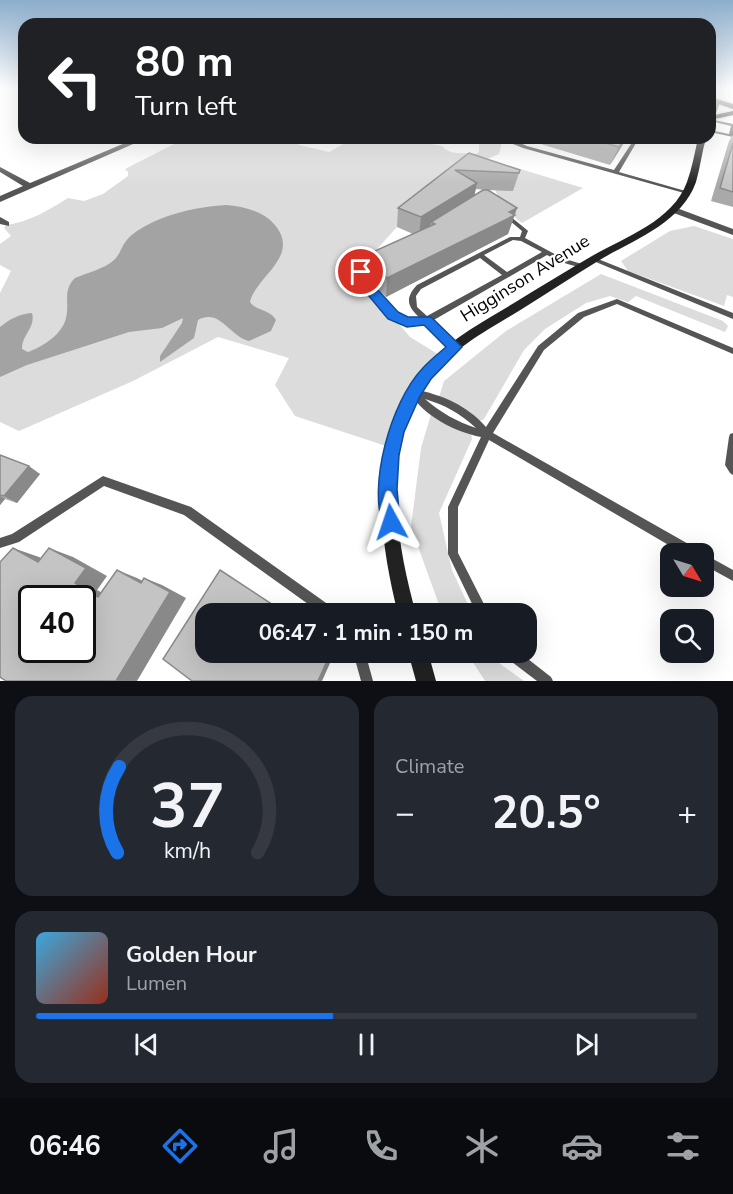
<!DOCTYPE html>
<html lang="en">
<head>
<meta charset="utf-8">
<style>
	:root { --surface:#171b24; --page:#242831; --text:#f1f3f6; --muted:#9ea1a6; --line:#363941; --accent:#1a73e8 }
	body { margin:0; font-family:"Nunito Sans",sans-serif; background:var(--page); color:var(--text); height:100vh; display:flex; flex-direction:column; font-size:22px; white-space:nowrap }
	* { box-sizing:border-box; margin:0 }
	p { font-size:20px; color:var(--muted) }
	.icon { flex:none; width:33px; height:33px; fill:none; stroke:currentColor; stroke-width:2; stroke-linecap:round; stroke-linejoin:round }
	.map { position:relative; height:681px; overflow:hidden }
	.sheet { display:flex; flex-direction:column; gap:15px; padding:15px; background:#0d0f14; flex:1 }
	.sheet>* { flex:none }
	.guide { position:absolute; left:18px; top:18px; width:698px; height:126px; border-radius:18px; box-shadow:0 6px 24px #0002; background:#202124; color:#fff; overflow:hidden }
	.needle { width:39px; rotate:128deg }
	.buttons { position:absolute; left:660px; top:543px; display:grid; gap:12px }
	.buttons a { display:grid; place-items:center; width:54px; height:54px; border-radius:12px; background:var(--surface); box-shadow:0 6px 24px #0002; font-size:30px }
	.speed { position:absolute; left:18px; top:585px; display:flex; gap:12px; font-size:30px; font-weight:700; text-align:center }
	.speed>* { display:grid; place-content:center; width:78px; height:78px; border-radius:50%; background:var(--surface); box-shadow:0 6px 24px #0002; line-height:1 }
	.speed .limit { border:3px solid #111; border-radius:9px; background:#fff; color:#111 }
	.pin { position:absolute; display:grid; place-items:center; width:51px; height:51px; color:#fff; margin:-26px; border:3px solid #fff; border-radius:50%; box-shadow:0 2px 6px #0007 }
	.me { position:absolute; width:66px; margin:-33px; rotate:355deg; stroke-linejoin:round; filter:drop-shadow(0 0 4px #0008) }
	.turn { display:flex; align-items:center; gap:21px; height:126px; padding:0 18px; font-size:27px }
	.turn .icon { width:78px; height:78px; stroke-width:2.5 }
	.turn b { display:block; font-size:42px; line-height:51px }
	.big { font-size:45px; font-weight:700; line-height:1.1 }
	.sheet .tile { flex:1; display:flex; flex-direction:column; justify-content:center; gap:9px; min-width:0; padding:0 21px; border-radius:18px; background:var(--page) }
	.sheet .dial { align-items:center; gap:0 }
	.dial svg { height:156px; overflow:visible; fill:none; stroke:var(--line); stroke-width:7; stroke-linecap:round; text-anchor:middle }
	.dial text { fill:var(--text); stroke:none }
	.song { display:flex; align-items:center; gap:18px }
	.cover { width:72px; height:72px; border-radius:9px; background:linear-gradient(135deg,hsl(200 70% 55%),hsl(10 70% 35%)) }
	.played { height:6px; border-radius:3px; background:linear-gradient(90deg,var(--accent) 45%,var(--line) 45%) }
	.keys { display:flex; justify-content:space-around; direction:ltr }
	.heat { display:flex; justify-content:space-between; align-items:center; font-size:33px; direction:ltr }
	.sheet .tiles { flex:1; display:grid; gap:15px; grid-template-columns:1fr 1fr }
	.tile:last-child { grid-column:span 2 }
	.trip { position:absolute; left:195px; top:603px; width:342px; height:60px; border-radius:18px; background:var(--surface); box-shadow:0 6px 24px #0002; font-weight:700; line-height:60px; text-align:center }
	.dock { display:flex; height:96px; justify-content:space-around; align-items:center; background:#090b0e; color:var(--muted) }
	.dock .icon { width:42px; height:42px }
	.dock .current { color:var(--accent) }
	.dock b { font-size:27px; color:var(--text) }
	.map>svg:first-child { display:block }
	.green { fill:#dcdcdc }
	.water { fill:#a3a3a3 }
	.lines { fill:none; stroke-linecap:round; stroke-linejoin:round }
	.primary-casing { stroke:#dbdbdb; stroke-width:3 }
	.lane { fill:#555; fill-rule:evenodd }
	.street { fill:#555; fill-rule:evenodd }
	.secondary { fill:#222; fill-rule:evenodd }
	.primary { fill:#000; fill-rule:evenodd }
	.wall { fill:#a9a9a9; fill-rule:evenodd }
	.shaded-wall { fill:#898989 }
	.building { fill:#c4c4c4; stroke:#898989; stroke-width:1.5; fill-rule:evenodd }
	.route { fill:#1a73e8; stroke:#114b97; stroke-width:1.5 }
	.labels { text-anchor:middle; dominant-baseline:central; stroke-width:4.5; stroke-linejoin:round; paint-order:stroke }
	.street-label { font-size:18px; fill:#000; stroke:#fff }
</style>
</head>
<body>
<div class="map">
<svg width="733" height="681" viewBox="0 0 733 681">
	<rect width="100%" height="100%" fill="#fff"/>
	<g class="green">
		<path d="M194 138H286L299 145 329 152 354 138H397L442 146C451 156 463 152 476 154L479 152V145L484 138H503L499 154 487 159 583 188 522 223C509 214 495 196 492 180L397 227 359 269 360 278 410 337 441 356 389 447 295 416 275 385 289 358 218 337 133 381 19 431 0 422V293L11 271 0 265V244L11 236 4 228 6 225C29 222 49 210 68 198L84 201 103 194 128 176V172L125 169 176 143Z"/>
		<polygon points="694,226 733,239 733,297 727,295 724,306 628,271 621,261 670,231"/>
		<polygon points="601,274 723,321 728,326 725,332 636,296 628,302 610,296 586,303 545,329 524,350 484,419 478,422 439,397 444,381 506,331"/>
		<polygon points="431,414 471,432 472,439 439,513 452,570 472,613 442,613 411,527 421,448"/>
		<polygon points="467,653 493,653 499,663 524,681 485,681"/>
	</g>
	<path class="water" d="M226 205C242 206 263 211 274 224 302 256 256 276 250 302 257 312 270 309 276 320L271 331 249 341C229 336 220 308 198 320L194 338 160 362V356L182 323 183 318 162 328 129 332 27 365 0 377V327C10 319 19 314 32 313 36 328 21 336 22 349L28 352C42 347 62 335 66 318 70 302 62 291 75 278 87 273 104 269 114 260 122 253 121 243 133 234 158 215 195 207 226 205Z"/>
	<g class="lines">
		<g class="primary-casing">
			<g id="primary">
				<polygon points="710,97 733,104 733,109 710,101"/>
				<polygon points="733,111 733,115 710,120 710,116"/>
			</g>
		</g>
		<g class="lane">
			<polygon points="710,119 733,124 733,137 710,132 710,130 729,134 731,126 710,121"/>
			<polygon points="510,138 514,138 513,140 527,146 614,170 635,138 639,138 619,172 689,192 684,193 523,148 508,142 508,141"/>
			<path d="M505 212 527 230 528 231 525 238 562 258 585 265 586 266 585 267C572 267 558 261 547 255L432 321 458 345 459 347 458 349H452L425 323 407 325 390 317 357 278C359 269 366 261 376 262V264L367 270 363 278 396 313 408 319 420 318C408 307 404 299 417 285L510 237H520L522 231 503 215 502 214ZM513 240 521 241 542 252 507 272 484 255ZM480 258 502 275 427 316 417 307 416 296 421 289Z"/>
			<polygon points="593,257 733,313 733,319 591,260 591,258"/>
			<path d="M617 299 733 348V354L617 304 584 317 544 350 493 433 699 550 700 554H684L489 440 458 507V553L489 614H477L448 554V507L481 437C455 432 424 416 410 393L411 390 414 389C442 395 467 405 486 427L538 346 578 313ZM425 399C445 405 461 414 476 428 457 422 440 412 425 399Z"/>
			<polygon points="733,433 733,475 730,473 725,465 729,437 730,434"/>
			<polygon points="103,476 191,507 336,610 338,614 322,614 184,515 104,486 19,542 0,548 0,538 12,534"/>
			<polygon points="704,554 733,570 733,581 704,565"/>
			<polygon points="353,652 365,652 373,681 361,681"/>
			<polygon points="502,652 519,652 551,677 553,681 537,681 504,656"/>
		</g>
		<g class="street">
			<polygon points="17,89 24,89 24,92 18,90"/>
			<polygon points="137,138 147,138 0,202 0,196 23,186 0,172 0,167 30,183"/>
			<polygon points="674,207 733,229 733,235 671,212 671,208"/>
			<polygon points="0,217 9,222 9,226 0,224"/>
		</g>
		<g class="secondary">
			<path d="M717 100 720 102 713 122 710 124C710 116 710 104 717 100Z"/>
			<path d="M698 138H706C702 152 700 168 696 182 682 222 636 239 603 258 575 275 549 292 522 309 490 329 454 347 431 377 380 446 395 537 416 614H398C377 530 364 426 432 359 456 336 486 320 514 303 540 287 566 271 592 256 625 237 673 221 687 182 692 168 695 152 698 138Z"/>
			<polygon points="408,652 428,652 436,681 416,681"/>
		</g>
		<use href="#primary" class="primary"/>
	</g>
	<g class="wall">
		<polygon points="733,135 733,207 711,201 729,141"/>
		<polygon points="521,138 627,138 610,165"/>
		<path d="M469 153 520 170 513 191 488 190 517 208 508 234 386 297 365 277V258L413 234 397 227 398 208ZM476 189 485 190 474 195Z"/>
		<polygon points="0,455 40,474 17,503 5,499 0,505"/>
	</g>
	<g class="shaded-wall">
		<polygon points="624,138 627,138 610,165 619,147"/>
		<polygon points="477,183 473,202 435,224 431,222 430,229 419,236 421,217"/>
		<polygon points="517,208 508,234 386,297 387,278"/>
		<polygon points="29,466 40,474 17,503 4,496"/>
		<polygon points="0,496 5,499 0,505"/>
		<polygon points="13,548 39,557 63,570 38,562"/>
		<polygon points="49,548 73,557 107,576 97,590 120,603 98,597 75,583"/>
		<polygon points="117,570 137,578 159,590 141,583"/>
		<polygon points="144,578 162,585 186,598 137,681 116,681"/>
		<polygon points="331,652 335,652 322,681 318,681"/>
	</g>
	<g class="building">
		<polygon points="588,138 624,138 619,147"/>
		<polygon points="733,143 733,192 720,188"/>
		<polygon points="469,153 520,170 519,173 455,170 477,183 421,217 398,208"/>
		<polygon points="483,190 488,190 517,208 509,212 515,215 387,278 365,258 366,255 435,224 431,222"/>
		<polygon points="0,455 29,466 4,496 0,495"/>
		<path d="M13 548 38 562 49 548 86 568 75 583 98 597 117 570 141 583 144 578 170 592 116 681H6L0 677V562ZM32 598H82V650H32Z"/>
		<polygon points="220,570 287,614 206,614 206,652 331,652 318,681 192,681 163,659"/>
	</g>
	<linearGradient id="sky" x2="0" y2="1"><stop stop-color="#8cadcc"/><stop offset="0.48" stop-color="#fff"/><stop offset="1" stop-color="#fff" stop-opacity="0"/></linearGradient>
	<rect width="733" height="184" fill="url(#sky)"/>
	<path class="route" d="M361 268 365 269 366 277 398 312 408 317H431L462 347 431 379 420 396 404 432 399 455 397 489 400 522 397 528 391 531 384 528C367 486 391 402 422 369 429 361 438 354 446 347L424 325 407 327 388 319 354 278 357 269Z"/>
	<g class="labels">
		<g class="street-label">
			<text transform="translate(525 278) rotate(-32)">Higginson Avenue</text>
		</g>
	</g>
</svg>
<div class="buttons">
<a><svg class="needle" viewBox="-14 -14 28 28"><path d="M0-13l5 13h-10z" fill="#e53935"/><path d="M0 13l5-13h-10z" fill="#9ea1a6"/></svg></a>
<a><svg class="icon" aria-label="search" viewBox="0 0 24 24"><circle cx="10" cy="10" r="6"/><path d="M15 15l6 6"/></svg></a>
</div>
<div class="speed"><div class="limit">40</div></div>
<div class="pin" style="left:361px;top:272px;background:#d93025"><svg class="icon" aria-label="arrive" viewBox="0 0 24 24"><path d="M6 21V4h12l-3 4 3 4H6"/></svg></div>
<svg class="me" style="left:391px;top:522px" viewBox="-20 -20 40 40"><path d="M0-17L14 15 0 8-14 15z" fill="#1a73e8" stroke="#fff" stroke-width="4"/></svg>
<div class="trip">06:47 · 1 min · 150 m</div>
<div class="guide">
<div class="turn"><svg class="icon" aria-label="left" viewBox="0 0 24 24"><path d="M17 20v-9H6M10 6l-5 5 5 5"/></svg><div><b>80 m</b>Turn left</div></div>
</div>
</div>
<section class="sheet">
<div class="tiles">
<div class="tile dial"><svg viewBox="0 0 100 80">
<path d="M14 69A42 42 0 1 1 86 69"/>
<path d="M14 69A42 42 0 0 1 15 25" stroke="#1a73e8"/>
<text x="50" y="56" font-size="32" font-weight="700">37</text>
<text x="50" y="72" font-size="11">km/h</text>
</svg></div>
<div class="tile"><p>Climate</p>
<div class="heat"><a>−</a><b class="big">20.5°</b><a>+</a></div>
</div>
<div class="tile">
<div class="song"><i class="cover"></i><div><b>Golden Hour</b><p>Lumen</p></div></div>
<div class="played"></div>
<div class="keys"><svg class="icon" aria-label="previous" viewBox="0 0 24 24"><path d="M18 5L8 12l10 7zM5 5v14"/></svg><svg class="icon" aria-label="pause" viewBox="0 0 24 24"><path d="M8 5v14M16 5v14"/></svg><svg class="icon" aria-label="next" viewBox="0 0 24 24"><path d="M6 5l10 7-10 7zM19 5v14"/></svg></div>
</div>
</div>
</section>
<nav class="dock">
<b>06:46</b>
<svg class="icon current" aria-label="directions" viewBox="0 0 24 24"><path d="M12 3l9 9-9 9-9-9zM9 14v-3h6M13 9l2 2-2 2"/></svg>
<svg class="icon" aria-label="music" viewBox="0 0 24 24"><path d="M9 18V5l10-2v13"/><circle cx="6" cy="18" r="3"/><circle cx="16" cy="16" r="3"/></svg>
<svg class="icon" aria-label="phone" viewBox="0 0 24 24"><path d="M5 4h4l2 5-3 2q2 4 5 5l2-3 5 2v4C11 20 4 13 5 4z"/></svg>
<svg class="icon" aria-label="climate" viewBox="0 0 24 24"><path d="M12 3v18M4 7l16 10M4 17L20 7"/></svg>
<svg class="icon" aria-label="car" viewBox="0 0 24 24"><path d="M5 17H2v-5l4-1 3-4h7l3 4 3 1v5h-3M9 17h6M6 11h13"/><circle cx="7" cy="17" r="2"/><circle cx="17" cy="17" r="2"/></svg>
<svg class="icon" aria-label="filters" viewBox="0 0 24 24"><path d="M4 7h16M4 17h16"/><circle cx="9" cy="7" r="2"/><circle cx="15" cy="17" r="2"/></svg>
</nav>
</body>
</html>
